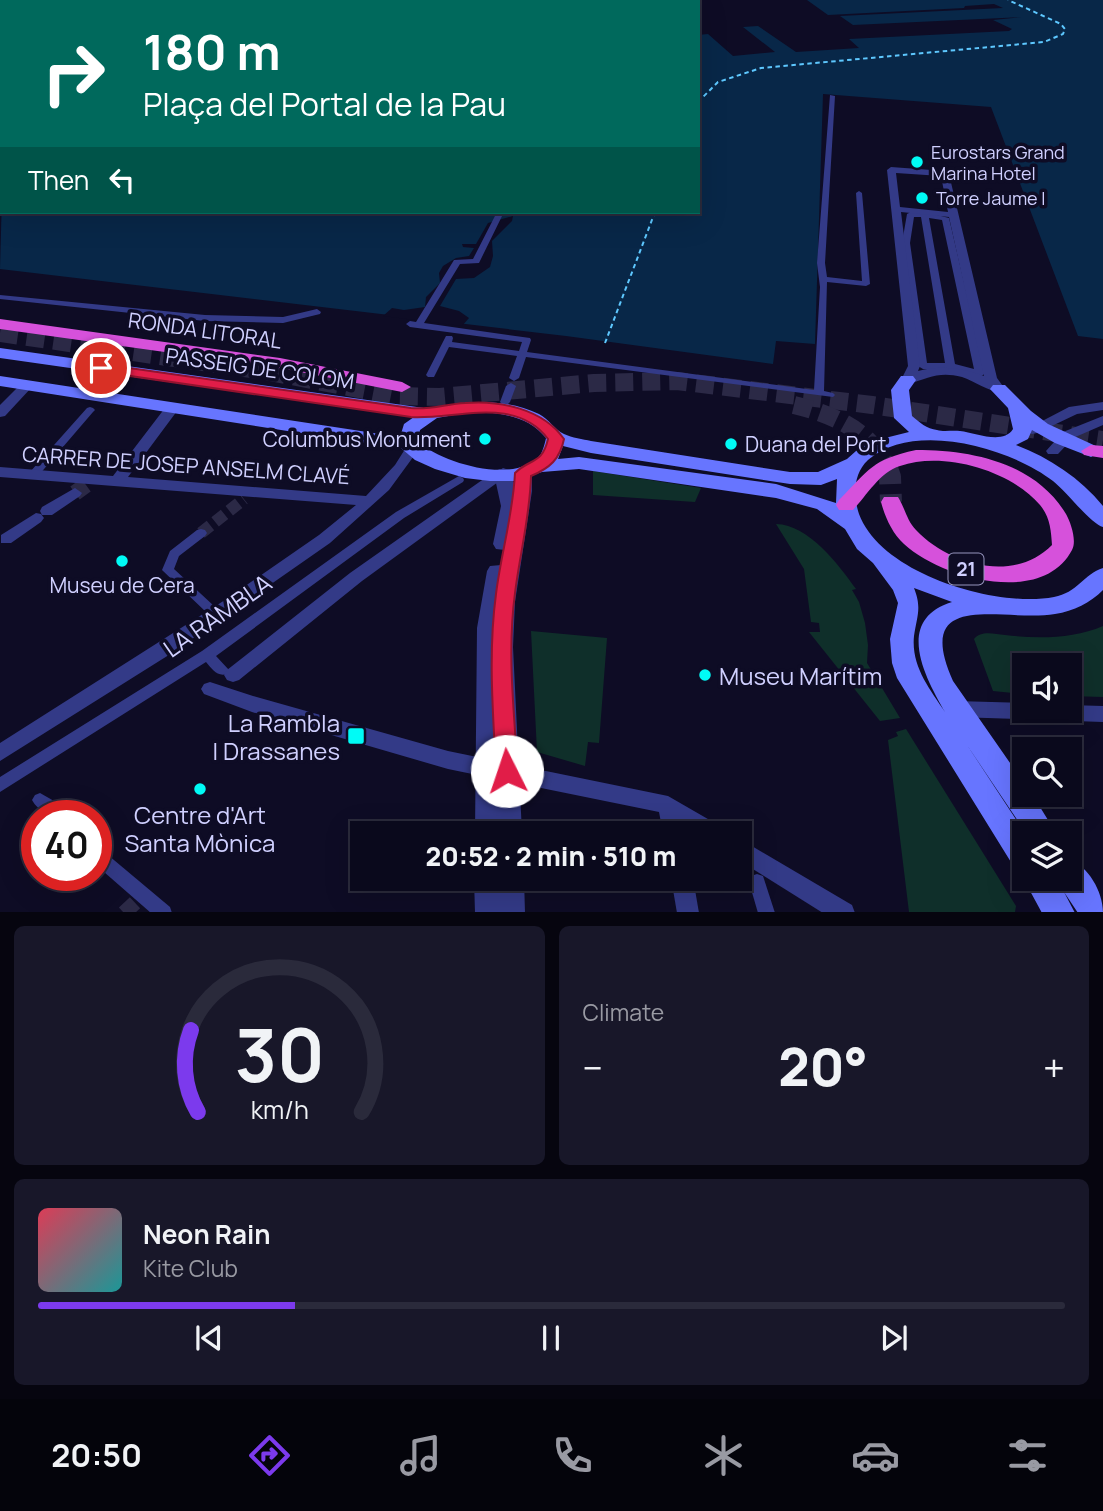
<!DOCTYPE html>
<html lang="en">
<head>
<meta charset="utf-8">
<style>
	:root { --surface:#0a091c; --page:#181729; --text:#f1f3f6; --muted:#999aa3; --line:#2a2a3b; --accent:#7c3aed }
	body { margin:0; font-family:Manrope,sans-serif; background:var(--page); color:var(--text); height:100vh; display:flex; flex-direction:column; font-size:26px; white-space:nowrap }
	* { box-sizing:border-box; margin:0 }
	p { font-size:23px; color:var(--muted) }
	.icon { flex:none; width:38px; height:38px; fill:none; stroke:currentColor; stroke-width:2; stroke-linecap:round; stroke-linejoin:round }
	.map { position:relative; height:912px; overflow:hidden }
	.sheet { display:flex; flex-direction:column; gap:14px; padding:14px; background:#06050f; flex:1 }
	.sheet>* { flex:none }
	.top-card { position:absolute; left:0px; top:0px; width:700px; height:214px; box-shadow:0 7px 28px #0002,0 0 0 2px var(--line); background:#00695c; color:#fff; overflow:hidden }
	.controls { position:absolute; left:1012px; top:653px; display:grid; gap:14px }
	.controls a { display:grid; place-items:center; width:70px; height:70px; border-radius:0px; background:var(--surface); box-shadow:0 7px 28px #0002,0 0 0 2px var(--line); font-size:35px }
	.speed { position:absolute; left:21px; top:800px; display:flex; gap:14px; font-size:35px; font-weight:700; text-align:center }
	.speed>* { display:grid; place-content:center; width:91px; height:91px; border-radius:50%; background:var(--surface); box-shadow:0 7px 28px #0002,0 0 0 2px var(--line); line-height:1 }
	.speed .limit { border:10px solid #d22; background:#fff; color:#111 }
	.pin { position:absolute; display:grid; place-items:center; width:60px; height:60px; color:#fff; margin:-30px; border:4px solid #fff; border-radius:50%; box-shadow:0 2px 7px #0007 }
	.me { position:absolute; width:77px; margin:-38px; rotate:356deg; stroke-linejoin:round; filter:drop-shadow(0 0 5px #0008) }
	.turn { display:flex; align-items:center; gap:24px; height:147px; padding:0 28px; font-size:32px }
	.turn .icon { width:91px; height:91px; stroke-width:2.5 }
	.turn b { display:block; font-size:49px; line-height:60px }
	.then { display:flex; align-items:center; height:66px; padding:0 28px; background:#0003; gap:14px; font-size:26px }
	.big { font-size:52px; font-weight:800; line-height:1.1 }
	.sheet .card { flex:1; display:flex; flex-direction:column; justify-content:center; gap:10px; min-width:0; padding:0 24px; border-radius:10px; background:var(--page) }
	.sheet .dial { align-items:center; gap:0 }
	.dial svg { height:182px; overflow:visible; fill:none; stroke:var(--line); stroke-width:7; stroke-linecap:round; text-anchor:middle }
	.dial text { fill:var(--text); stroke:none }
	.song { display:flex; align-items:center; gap:21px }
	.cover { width:84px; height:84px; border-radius:10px; background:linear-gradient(135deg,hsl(350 70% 55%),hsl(180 70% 35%)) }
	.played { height:7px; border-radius:4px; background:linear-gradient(90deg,var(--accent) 25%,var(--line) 25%) }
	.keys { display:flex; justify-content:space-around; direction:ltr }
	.heat { display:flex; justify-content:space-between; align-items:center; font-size:38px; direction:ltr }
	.sheet .tiles { flex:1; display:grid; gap:14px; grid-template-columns:1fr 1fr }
	.card:last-child { grid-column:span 2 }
	.trip { position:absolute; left:350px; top:821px; width:402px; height:70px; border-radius:0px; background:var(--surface); box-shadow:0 7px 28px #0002,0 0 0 2px var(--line); font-weight:800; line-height:70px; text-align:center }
	.tabs { display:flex; height:112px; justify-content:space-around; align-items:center; background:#04040b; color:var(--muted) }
	.tabs .icon { width:49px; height:49px }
	.tabs .active { color:var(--accent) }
	.tabs b { font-size:32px; color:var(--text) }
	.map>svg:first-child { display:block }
	.green { fill:#0f2f2a }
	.water { fill:#082748 }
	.pier { fill:#0e0c25 }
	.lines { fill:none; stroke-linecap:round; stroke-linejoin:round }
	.ferry { stroke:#5ec8ff; stroke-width:2; stroke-dasharray:4.5 3.5; stroke-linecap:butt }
	.pedestrian-tunnel-far1 { stroke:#2b2946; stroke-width:12; stroke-dasharray:12 6; stroke-linecap:butt }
	.pedestrian-tunnel { stroke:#2b2946; stroke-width:15; stroke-dasharray:15 8; stroke-linecap:butt }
	.minor-tunnel-far1 { stroke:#2b2946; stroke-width:6; stroke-dasharray:6 3.5; stroke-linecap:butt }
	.minor-tunnel { stroke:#2b2946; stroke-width:16; stroke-dasharray:16 8; stroke-linecap:butt }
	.trunk-tunnel-far1 { stroke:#2b2946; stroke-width:18; stroke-dasharray:18 9; stroke-linecap:butt }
	.trunk-tunnel { stroke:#2b2946; stroke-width:22; stroke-dasharray:22 10; stroke-linecap:butt }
	.pedestrian { fill:#333a87; fill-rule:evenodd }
	.minor { fill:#333a87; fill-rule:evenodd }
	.tertiary { fill:#333a87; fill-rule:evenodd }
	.secondary { fill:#6775ff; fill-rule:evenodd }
	.trunk { fill:#d651db; fill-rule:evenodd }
	.route { fill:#e11d48; stroke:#92132f; stroke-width:2 }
	.poi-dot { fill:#00fbf6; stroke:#0e0c25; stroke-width:2.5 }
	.labels { text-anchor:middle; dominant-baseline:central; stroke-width:7; stroke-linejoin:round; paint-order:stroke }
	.far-poi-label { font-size:18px; fill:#d0d0ff; stroke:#0e0c25; text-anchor:start }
	.shield { fill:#0e0c25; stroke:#9695be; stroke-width:2 }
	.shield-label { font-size:19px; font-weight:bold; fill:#d0d0ff }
	.street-label { font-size:21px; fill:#d0d0ff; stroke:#0e0c25 }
	.poi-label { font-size:21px; fill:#d0d0ff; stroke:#0e0c25; text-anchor:end }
	.near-street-label { font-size:24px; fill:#d0d0ff; stroke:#0e0c25 }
	.near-poi-label { font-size:24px; fill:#d0d0ff; stroke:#0e0c25; text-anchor:start }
</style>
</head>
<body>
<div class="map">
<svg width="1103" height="913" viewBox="0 0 1103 913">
	<rect width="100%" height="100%" fill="#0e0c25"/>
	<g class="green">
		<polygon points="593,471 701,488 695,502 593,495"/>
		<path d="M776 524C809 525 838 564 856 589L852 590 859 602 865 623 868 645 867 663 900 718 880 721 809 632H820L819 623 811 622 804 569Z"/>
		<path d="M1103 626V697L1069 696V665H1024V694L993 691 974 639C981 630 994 634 1005 635 1037 639 1073 639 1103 626Z"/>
		<polygon points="531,631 607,638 599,743 588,742 585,766 537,752"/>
		<polygon points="906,729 1016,906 1015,912 909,912 888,740 898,736 896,732"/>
	</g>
	<polygon class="water" points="807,0 1103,0 1103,339 1078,336 991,107 823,94 815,344 776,341 773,364 566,336 0,269 2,195 2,212 698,212 698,35 708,34 733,56 775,52 743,27 758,26 796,52 859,48 849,39 1009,31 1012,29 993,20 1022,17 853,25 840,16 1003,8 994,4 965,6 964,8 828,15"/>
	<polygon class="pier" points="513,216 512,221 492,241 493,256 490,267 474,278 456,279 440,306 459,311 469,318 462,326 383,316 392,308 404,310 425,307 426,297 440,283 439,273 443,266 456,258 469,256 474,248 463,247 462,244 476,244 488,223"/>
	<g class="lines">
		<g class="ferry">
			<polyline points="698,102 718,82 761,68 1044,42 1063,34 1065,29 1061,24 1008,0"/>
			<polyline points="605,343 655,212"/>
		</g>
		<polyline class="pedestrian-tunnel-far1" points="201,533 244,499"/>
		<polyline class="pedestrian-tunnel" points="124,913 138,900"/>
		<polyline class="minor-tunnel-far1" points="26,1 32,0"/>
		<polyline class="minor-tunnel" points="75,493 86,485"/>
		<g class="trunk-tunnel-far1">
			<polyline points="0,333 265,371 395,396 440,397 594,383 677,381 872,405 1103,440"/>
			<path d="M794 405C831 414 868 429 886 465"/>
		</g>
		<polyline class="trunk-tunnel" points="885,463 890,477 891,502"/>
		<g class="pedestrian">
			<polygon points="830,95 835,96 825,263 827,277 862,281 856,193 859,191 862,193 870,284 866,286 827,282 824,391 833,393 835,395 833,397 526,357 519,378 514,381 509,378 517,356 449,347 434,377 428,377 426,375 446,336 452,336 453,338 452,342 519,351 522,342 410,327 406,324 410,321 416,322 454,260 473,259 497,212 504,212 479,263 460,264 424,323 530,338 531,340 527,352 814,390 820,287 817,263"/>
			<path d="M921 211 949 218 985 373 983 375 980 376 956 370 951 373 948 372 946 369H923L918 366 902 243 907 214 911 212 920 213ZM914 217H921L945 363H927L910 243ZM929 218 942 220 974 369 955 364Z"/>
			<polygon points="0,295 205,315 283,317 317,309 321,312 320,314 283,323 205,321 0,299"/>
			<polygon points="511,383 516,386 510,402 508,404 502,404 500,402 506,386"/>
			<polygon points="90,407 93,408 95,410 93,412 38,476 30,476 29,474 30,472 87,408"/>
			<path d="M459 476 463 478 464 480 463 482 404 518 216 656 229 670 227 674C217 677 212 669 206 662L0 792V777L202 651 396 512Z"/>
			<polygon points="201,529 205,530 207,533 205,536 179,556 174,569 214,606 216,609 214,612 210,614 206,612 162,570 170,551 197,530"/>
			<path d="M40 793 61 805 66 816C53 816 39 813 32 800L35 795Z"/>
			<polygon points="96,847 102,850 170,907 172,913 151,913 96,865"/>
			<polygon points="757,874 763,876 775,913 758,913 749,882 751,876"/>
		</g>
		<g class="minor">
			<polygon points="0,0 16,0 0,4"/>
			<polygon points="60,0 76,0 60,2"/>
			<polygon points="310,0 317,0 319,2 312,2"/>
			<polygon points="619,0 651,0 611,2"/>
			<rect x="0" y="17" width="2" height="4"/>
			<rect x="0" y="30" width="2" height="4"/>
			<polygon points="2,43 2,48 0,48 0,44"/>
			<path d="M891 167 945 171 949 174 997 378 1005 389 1004 392C991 394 975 381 962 377 939 371 929 378 908 384L901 380 908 366 887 170ZM896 173 941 176 948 212 900 207ZM901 212 949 217 984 376C962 368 941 365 918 371L920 366Z"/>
			<polygon points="27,381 33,385 31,388 5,416 0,417 0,405 23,382"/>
			<polygon points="1103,402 1103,410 1077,414 1037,433 1032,434 1025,430 1069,407"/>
			<polygon points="173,403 180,407 128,477 366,496 395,465 407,446 412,445 419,449 389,490 330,543 172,653 0,761 0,743 225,600 319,535 356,505 0,477 0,467 113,476 168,404"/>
			<polygon points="1103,416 1103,425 1073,438 1058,454 1048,454 1046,451 1063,432"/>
			<polygon points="500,469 505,471 507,474 505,477 362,581 239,680 233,682 227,680 224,675 227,670 350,573 495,471"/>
			<polygon points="75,488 82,493 80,496 52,515 42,515 40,511 42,507"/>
			<polygon points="36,513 41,514 44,518 41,522 11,543 1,543 1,535"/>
			<polygon points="210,682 253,696 448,751 668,796 720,826 723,833 695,833 682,825 683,833 663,833 659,812 448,769 252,712 204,694 201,689 204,684"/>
			<polygon points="956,701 1024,703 1024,710 1069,710 1069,705 1103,706 1103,722 956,717 949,715 947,709 949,703"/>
			<polygon points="740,839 852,905 855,913 823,913 740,861"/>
			<polygon points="671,878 693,878 699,913 677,913"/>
		</g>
		<g class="tertiary">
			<polygon points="38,0 46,0 47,2 40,2"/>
			<rect x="0" y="53" width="2" height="6"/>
			<rect x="0" y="184" width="2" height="6"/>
			<polygon points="523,467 532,473 532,491 515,602 513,647 522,833 475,833 477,628 487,571 490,566 501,565 505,550 496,549 493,544 501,506 494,474 503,468 509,470 514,483 514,473"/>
			<polygon points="474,878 524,878 525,913 475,913"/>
		</g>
		<g class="secondary">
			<path d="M0 348 431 409C468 402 504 397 539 414 549 419 555 430 564 434 572 438 583 439 591 441L790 472H818L847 459 856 451 873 441 909 432 894 418 891 390 901 376H913L916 380 909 390 912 416C919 422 927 429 937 430 944 432 952 430 960 431 976 433 1003 445 1013 429L1008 408 990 389 993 385H1005L1031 411 1048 424 1098 447 1101 451 1091 457 1055 443 1032 430 1028 439 1016 445C1050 458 1080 478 1103 506V527C1091 524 1066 491 1053 481 1010 448 914 420 868 460 853 474 853 496 859 514 881 574 996 608 1054 597 1077 593 1084 574 1103 568V590C1090 603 1074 611 1055 614 1005 623 911 587 953 681L1024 783V794H1032L1056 833H1026L967 745 1025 833 1024 871 1014 867 897 678 892 663 890 639 898 603 893 590 873 563 857 549 845 529 817 509 776 498 579 469 542 472 514 481H490L465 478 435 469 415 460 402 449 0 386V376L400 437 404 424 414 417 0 358ZM471 412C498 412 528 415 546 438 545 443 543 450 541 454 516 486 443 463 418 442L420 430 437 418ZM563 446 591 453 790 484 821 485 837 479 836 503 776 484 579 457 558 459ZM914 588 952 602C894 620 925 677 945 712 929 688 911 666 914 636 917 616 922 608 914 588Z"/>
			<path d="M1069 859C1089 867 1103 892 1103 913H1078L1064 892 1075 913H1042L1023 878 1024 876 1056 878 1058 883 1057 878H1069Z"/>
		</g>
		<g class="trunk">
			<polygon points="0,319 280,358 402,382 411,387 402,392 280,368 0,329"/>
			<polygon points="1091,445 1103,446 1103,458 1084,455 1081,451"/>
			<path d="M916 450C973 450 1035 463 1066 514 1071 523 1077 541 1072 550 1042 607 941 578 904 544 892 533 885 517 881 502L884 497H898C905 508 907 521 916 530 950 566 1015 583 1052 545 1051 530 1050 517 1040 505 1010 470 943 451 900 466 880 472 867 495 853 510H839L836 505 839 500C870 469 871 460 916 450Z"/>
		</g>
	</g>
	<path class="route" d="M101 364 411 408C430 410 446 404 465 403 500 400 543 409 564 439 560 459 550 468 531 476 530 516 520 553 515 593 507 652 514 712 518 771L515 778 507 781 499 778 496 771C493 712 488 653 496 594 501 553 513 515 515 473 530 458 542 465 548 439 515 395 455 420 411 417L96 371 94 368Z"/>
	<g class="poi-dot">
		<circle cx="917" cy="162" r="7"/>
		<circle cx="922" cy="198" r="7"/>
		<circle cx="485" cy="439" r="7"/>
		<circle cx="731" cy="444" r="7"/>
		<circle cx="122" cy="561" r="7"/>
		<circle cx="705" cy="675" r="7"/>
		<rect x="347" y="727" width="18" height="18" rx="3.5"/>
		<circle cx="200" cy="789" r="7"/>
	</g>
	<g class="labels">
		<g class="far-poi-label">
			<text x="931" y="152">Eurostars Grand<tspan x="931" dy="21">Marina Hotel</tspan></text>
			<text x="936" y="198">Torre Jaume I</text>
		</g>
		<rect class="shield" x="948.5" y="553.5" width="35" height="31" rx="5"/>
		<g class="shield-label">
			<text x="966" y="569">21</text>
		</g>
		<g class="street-label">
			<text transform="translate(205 330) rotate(8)">RONDA LITORAL</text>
			<text transform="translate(260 368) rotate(8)">PASSEIG DE COLOM</text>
			<text transform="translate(186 465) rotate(4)">CARRER DE JOSEP ANSELM CLAVÉ</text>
		</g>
		<g class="poi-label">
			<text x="471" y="439">Columbus Monument</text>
			<text x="745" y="444" text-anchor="start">Duana del Port</text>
			<text x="122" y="585" text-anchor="middle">Museu de Cera</text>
		</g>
		<g class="near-street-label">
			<text transform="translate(217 615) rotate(-35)">LA RAMBLA</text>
		</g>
		<g class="near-poi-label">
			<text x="719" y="675">Museu Marítim</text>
			<text x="340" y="722" text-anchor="end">La Rambla<tspan x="340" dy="28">| Drassanes</tspan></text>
			<text x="200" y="814" text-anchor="middle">Centre d'Art<tspan x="200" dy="28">Santa Mònica</tspan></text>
		</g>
	</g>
</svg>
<div class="controls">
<a><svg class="icon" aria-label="sound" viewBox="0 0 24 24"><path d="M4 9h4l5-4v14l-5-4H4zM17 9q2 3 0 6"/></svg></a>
<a><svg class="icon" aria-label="search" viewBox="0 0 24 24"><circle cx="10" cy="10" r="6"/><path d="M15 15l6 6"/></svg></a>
<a><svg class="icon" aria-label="layers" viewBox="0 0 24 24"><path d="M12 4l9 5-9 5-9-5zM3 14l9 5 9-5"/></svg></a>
</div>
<div class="speed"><div class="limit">40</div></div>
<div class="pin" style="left:101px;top:368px;background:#d93025"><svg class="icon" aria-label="arrive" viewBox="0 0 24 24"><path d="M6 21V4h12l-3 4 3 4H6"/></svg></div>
<svg class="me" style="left:507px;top:771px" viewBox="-20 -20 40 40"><circle r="19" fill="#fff"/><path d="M0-13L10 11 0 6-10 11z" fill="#e11d48"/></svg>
<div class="trip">20:52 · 2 min · 510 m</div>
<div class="top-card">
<div class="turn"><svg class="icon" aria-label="right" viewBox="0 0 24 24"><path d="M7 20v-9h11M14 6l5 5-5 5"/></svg><div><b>180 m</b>Plaça del Portal de la Pau</div></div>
<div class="then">Then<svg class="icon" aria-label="left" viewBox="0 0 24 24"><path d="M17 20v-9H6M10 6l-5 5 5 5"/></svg></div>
</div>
</div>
<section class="sheet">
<div class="tiles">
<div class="card dial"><svg viewBox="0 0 100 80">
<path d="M14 69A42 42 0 1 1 86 69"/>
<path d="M14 69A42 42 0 0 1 11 33" stroke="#7c3aed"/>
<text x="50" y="56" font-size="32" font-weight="700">30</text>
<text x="50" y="72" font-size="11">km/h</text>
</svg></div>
<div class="card"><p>Climate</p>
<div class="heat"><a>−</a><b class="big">20°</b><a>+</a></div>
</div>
<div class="card">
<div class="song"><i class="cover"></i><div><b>Neon Rain</b><p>Kite Club</p></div></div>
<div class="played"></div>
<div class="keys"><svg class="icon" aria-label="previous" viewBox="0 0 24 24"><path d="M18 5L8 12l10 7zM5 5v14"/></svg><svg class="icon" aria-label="pause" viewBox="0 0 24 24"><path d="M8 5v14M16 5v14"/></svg><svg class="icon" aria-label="next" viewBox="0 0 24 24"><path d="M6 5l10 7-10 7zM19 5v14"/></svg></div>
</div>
</div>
</section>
<nav class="tabs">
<b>20:50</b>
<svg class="icon active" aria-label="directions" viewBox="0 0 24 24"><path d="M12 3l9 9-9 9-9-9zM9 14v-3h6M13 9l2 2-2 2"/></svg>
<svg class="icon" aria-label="music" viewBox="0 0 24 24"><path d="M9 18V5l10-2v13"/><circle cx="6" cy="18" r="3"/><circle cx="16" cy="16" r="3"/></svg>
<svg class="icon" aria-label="phone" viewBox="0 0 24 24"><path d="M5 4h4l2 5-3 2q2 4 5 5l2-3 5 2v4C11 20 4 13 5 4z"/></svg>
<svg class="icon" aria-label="climate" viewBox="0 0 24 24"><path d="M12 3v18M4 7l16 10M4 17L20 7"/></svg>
<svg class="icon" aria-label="car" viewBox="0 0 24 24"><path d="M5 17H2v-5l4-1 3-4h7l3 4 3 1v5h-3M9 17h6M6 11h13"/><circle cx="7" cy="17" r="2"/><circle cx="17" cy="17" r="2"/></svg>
<svg class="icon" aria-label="filters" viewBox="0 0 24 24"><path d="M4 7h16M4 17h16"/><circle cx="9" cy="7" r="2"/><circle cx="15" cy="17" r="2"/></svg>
</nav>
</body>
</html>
